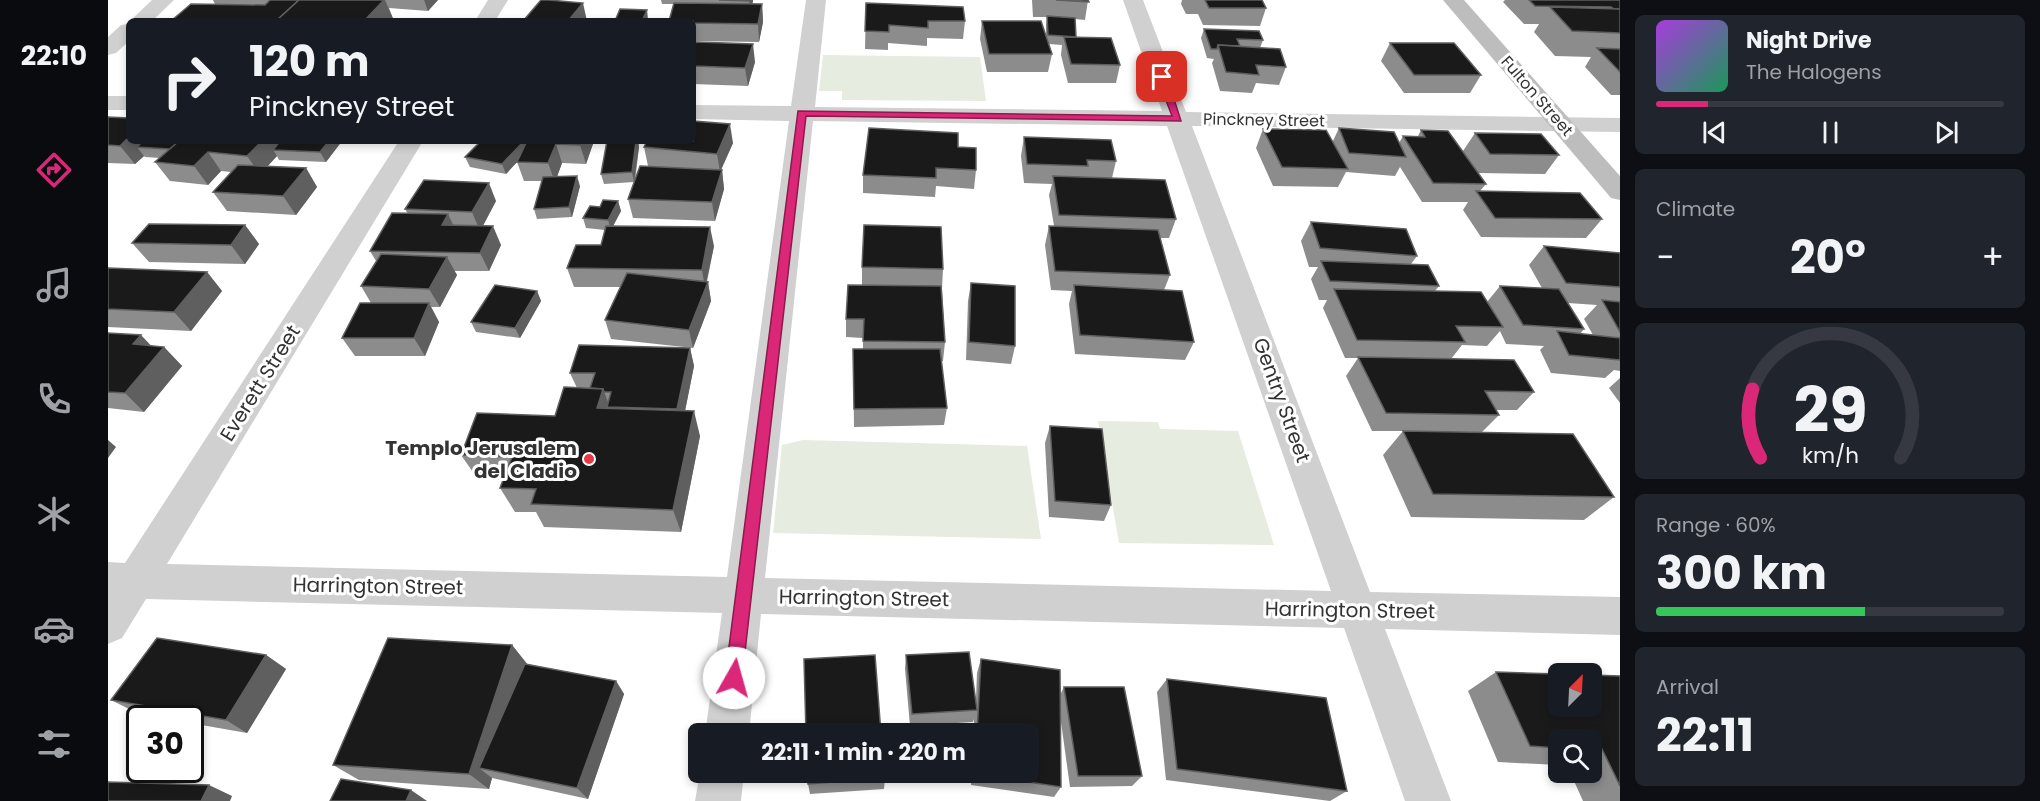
<!DOCTYPE html>
<html lang="en">
<head>
<meta charset="utf-8">
<style>
	:root { --surface:#171b24; --page:#20242c; --text:#f1f3f6; --muted:#9ea1a6; --line:#363941; --accent:#db2777 }
	body { margin:0; font-family:Poppins,sans-serif; background:var(--page); color:var(--text); height:100vh; display:flex; flex-direction:column; font-size:22px; white-space:nowrap }
	* { box-sizing:border-box; margin:0 }
	p { font-size:20px; color:var(--muted) }
	.icon { flex:none; width:33px; height:33px; fill:none; stroke:currentColor; stroke-width:2; stroke-linecap:round; stroke-linejoin:round }
	.map { position:relative; flex:1; overflow:hidden }
	.panel { display:flex; flex-direction:column; gap:15px; padding:15px; background:#0d0f14; width:420px }
	.panel>* { flex:none }
	.hud { position:absolute; left:18px; top:18px; width:570px; height:126px; border-radius:9px; box-shadow:0 3px 9px #0003; background:#171b24; color:var(--text); overflow:hidden }
	.needle { width:39px; rotate:24deg }
	.controls { position:absolute; left:1440px; top:663px; display:grid; gap:12px }
	.controls a { display:grid; place-items:center; width:54px; height:54px; border-radius:9px; background:var(--surface); box-shadow:0 3px 9px #0003; font-size:30px }
	.speed { position:absolute; left:18px; top:705px; display:flex; gap:12px; font-size:30px; font-weight:700; text-align:center }
	.speed>* { display:grid; place-content:center; width:78px; height:78px; border-radius:50%; background:var(--surface); box-shadow:0 3px 9px #0003; line-height:1 }
	.speed .limit { border:3px solid #111; border-radius:9px; background:#fff; color:#111 }
	.pin { position:absolute; display:grid; place-items:center; width:51px; height:51px; color:#fff; margin:-26px; border-radius:12px; box-shadow:0 3px 9px #0006 }
	.me { position:absolute; width:66px; margin:-33px; rotate:7deg; stroke-linejoin:round; filter:drop-shadow(0 0 4px #0008) }
	.turn { display:flex; align-items:center; gap:21px; height:126px; padding:0 24px; font-size:27px }
	.turn .icon { width:78px; height:78px; stroke-width:2.5 }
	.turn b { display:block; font-size:42px; line-height:51px }
	.big { font-size:45px; font-weight:700; line-height:1.1 }
	.panel .widget { flex:1; display:flex; flex-direction:column; justify-content:center; gap:9px; min-width:0; padding:0 21px; border-radius:9px; background:var(--page) }
	.panel .dial { align-items:center; gap:0 }
	.dial svg { height:156px; overflow:visible; fill:none; stroke:var(--line); stroke-width:7; stroke-linecap:round; text-anchor:middle }
	.dial text { fill:var(--text); stroke:none }
	.song { display:flex; align-items:center; gap:18px }
	.cover { width:72px; height:72px; border-radius:9px; background:linear-gradient(135deg,hsl(280 70% 55%),hsl(150 70% 35%)) }
	.played { height:6px; border-radius:3px; background:linear-gradient(90deg,var(--accent) 15%,var(--line) 15%) }
	.keys { display:flex; justify-content:space-around; direction:ltr }
	.heat { display:flex; justify-content:space-between; align-items:center; font-size:33px; direction:ltr }
	.charge { height:9px; border-radius:4px; background:linear-gradient(90deg,#34c759 60%,var(--line) 0) }
	.trip { position:absolute; left:580px; top:723px; width:351px; height:60px; border-radius:9px; background:var(--surface); box-shadow:0 3px 9px #0003; font-weight:700; line-height:60px; text-align:center }
	main { display:flex; flex:1; min-height:0 }
	.tabs { display:flex; flex-direction:column; width:108px; justify-content:space-around; align-items:center; background:#090b0e; color:var(--muted) }
	.tabs .icon { width:42px; height:42px }
	.tabs .on { color:var(--accent) }
	.tabs b { font-size:27px; color:var(--text) }
	.map>svg:first-child { display:block }
	.green { fill:#e6ecdf }
	.lines { fill:none; stroke-linecap:round; stroke-linejoin:round }
	.street { fill:#d0d0d0; fill-rule:evenodd }
	.secondary { fill:#bdbdbd; fill-rule:evenodd }
	.wall { fill:#8c8c8c; fill-rule:evenodd }
	.shaded-wall { fill:#5f5f5f }
	.building { fill:#1a1a1a; stroke:#5f5f5f; stroke-width:1.5 }
	.route { fill:#db2777; stroke:#8e194d; stroke-width:1.5 }
	.poi-dot { fill:#e63946; stroke:#fff; stroke-width:2 }
	.labels { text-anchor:middle; dominant-baseline:central; stroke-width:6; stroke-linejoin:round; paint-order:stroke }
	.far-street-label { font-size:16px; fill:#333; stroke:#fff }
	.street-label { font-size:20px; fill:#333; stroke:#fff }
	.poi-label { font-size:20px; font-weight:bold; fill:#333; stroke:#fff; text-anchor:end }
</style>
</head>
<body>
<main>
<nav class="tabs">
<b>22:10</b>
<svg class="icon on" aria-label="directions" viewBox="0 0 24 24"><path d="M12 3l9 9-9 9-9-9zM9 14v-3h6M13 9l2 2-2 2"/></svg>
<svg class="icon" aria-label="music" viewBox="0 0 24 24"><path d="M9 18V5l10-2v13"/><circle cx="6" cy="18" r="3"/><circle cx="16" cy="16" r="3"/></svg>
<svg class="icon" aria-label="phone" viewBox="0 0 24 24"><path d="M5 4h4l2 5-3 2q2 4 5 5l2-3 5 2v4C11 20 4 13 5 4z"/></svg>
<svg class="icon" aria-label="climate" viewBox="0 0 24 24"><path d="M12 3v18M4 7l16 10M4 17L20 7"/></svg>
<svg class="icon" aria-label="car" viewBox="0 0 24 24"><path d="M5 17H2v-5l4-1 3-4h7l3 4 3 1v5h-3M9 17h6M6 11h13"/><circle cx="7" cy="17" r="2"/><circle cx="17" cy="17" r="2"/></svg>
<svg class="icon" aria-label="filters" viewBox="0 0 24 24"><path d="M4 7h16M4 17h16"/><circle cx="9" cy="7" r="2"/><circle cx="15" cy="17" r="2"/></svg>
</nav>
<div class="map">
<svg width="1512" height="801" viewBox="0 0 1512 801">
	<rect width="100%" height="100%" fill="#fff"/>
	<g class="green">
		<polygon points="715,55 872,57 878,101 734,100 734,91 711,91"/>
		<polygon points="990,421 1050,422 1052,429 1130,431 1166,545 1011,543"/>
		<polygon points="695,440 919,446 933,539 665,533 674,445"/>
	</g>
	<g class="lines">
		<g class="street">
			<polygon points="44,0 66,0 44,21 21,22"/>
			<polygon points="380,0 400,0 387,21 367,21"/>
			<path d="M698 0H718L707 107 1054 111 1015 0H1035L1078 112 1512 118V132L1084 126 1262 592 1512 597V635L1277 629 1343 801H1297L1236 628 653 614 641 734H597L614 613 38 599 14 638 0 644V562L17 563 291 141H315L59 564 619 577 681 121 585 119V105L683 106ZM705 121 1059 126 1223 591 657 578Z"/>
			<polygon points="21,24 21,41 8,53 0,55 0,37 13,25"/>
			<rect x="0" y="96" width="21" height="14"/>
			<polygon points="592,772 636,772 633,801 587,801"/>
		</g>
		<polygon class="secondary" points="1335,0 1356,0 1512,176 1512,200 1503,198"/>
	</g>
	<g class="wall">
		<polygon points="105,0 330,0 320,11 281,8 286,21 156,5 107,4"/>
		<polygon points="553,0 645,0 644,4 654,4 655,22 651,42 585,41 585,21 566,4 554,4"/>
		<polygon points="924,0 980,0 977,20 967,19 968,37 1012,65 1008,83 960,83 953,55 954,45 941,44 944,54 940,72 879,72 872,39 874,21 938,35 938,25 939,17 925,17"/>
		<polygon points="1073,0 1154,0 1158,8 1152,26 1095,25 1090,14 1078,14 1073,4 1074,0"/>
		<polygon points="1397,0 1512,0 1512,95 1503,95 1477,67 1483,57 1447,56 1426,32 1431,24 1416,24 1395,2"/>
		<polygon points="758,3 857,21 855,39 819,38 819,46 780,43 780,50 757,49"/>
		<polygon points="1096,29 1155,40 1152,48 1178,67 1171,85 1148,83 1144,93 1112,91 1104,63 1106,59 1099,58 1093,38"/>
		<polygon points="1282,43 1373,75 1362,93 1296,93 1273,61"/>
		<polygon points="585,50 647,62 640,86 585,84"/>
		<polygon points="0,117 21,141 234,141 218,162 171,160 169,156 160,166 198,168 209,187 188,215 119,211 105,192 123,172 113,171 100,185 62,181 47,162 52,158 37,157 36,156 27,164 0,163"/>
		<polygon points="1231,128 1291,143 1295,136 1310,136 1313,130 1355,151 1367,133 1451,155 1437,174 1370,173 1378,184 1372,191 1494,219 1478,238 1373,237 1355,210 1360,202 1314,202 1292,167 1287,176 1238,172 1230,187 1165,186 1148,148 1155,129 1225,141"/>
		<polygon points="916,137 1008,161 1004,178 1068,219 1061,238 1052,238 1062,275 1056,290 1086,342 1077,360 967,354 961,304 964,291 943,290 937,245 941,226 946,226 941,195 944,184 916,183 913,156"/>
		<polygon points="373,141 486,141 478,164 454,163 449,177 472,186 464,217 429,219 426,209 434,181 416,181 409,162 398,174 362,167 357,157"/>
		<polygon points="499,141 530,141 531,147 527,182 563,168 540,166 536,147 625,143 613,170 614,170 616,189 607,221 525,218 520,199 526,182 496,184 493,174"/>
		<polygon points="850,147 868,170 866,189 828,186 827,197 755,193 755,175"/>
		<polygon points="388,201 375,226 393,245 381,271 346,271 349,275 332,307 323,307 331,322 317,356 247,356 234,338 263,303 253,286 268,261 262,251 300,214 297,209"/>
		<polygon points="510,201 513,211 505,226 606,246 599,282 600,282 603,301 585,348 503,339 497,320 513,287 466,287 459,268 493,245 497,230 478,228 475,218 492,207"/>
		<path d="M1203 222 1309 256 1303 264 1331 286 1327 291 1379 302 1392 286 1434 288 1421 265 1436 246 1512 253V371L1506 370 1497 378 1443 373 1432 350 1436 346 1398 344 1392 331 1379 346 1354 345 1343 359 1426 392 1409 410H1387L1391 415 1374 432 1506 497 1476 520 1303 517 1275 455 1295 431H1264L1238 376 1250 358H1237L1215 308 1219 300H1211L1203 279 1210 267H1201L1193 241ZM1460 303 1489 305 1476 319 1485 335 1472 334 1476 329Z"/>
		<polygon points="137,225 151,244 137,264 41,262 24,243"/>
		<polygon points="754,267 835,269 834,288 837,342 835,361 833,361 839,408 836,425 746,427 745,349 755,349 755,338 738,337 738,319 754,285"/>
		<polygon points="0,268 99,272 114,291 83,331 0,327"/>
		<polygon points="863,283 907,346 903,364 858,360 860,301"/>
		<polygon points="429,291 433,301 412,338 368,332 363,322"/>
		<polygon points="0,333 44,346 56,347 74,366 36,412 0,408"/>
		<polygon points="582,348 586,366 577,411 592,436 573,532 436,527 428,512 407,512 392,488 395,480 369,478 353,455 447,416 469,388 462,373"/>
		<polygon points="1512,378 1512,403 1501,388"/>
		<polygon points="942,426 1003,505 996,521 941,517 937,443"/>
		<polygon points="404,645 419,664 508,681 516,694 480,799 384,778 381,789 251,780 225,765"/>
		<polygon points="158,655 178,669 139,733 82,723 82,718 60,718 29,713 3,700"/>
		<polygon points="798,655 868,699 869,673 873,659 952,695 956,687 1034,776 1024,786 962,787 953,722 953,787 946,797 863,785 863,772 921,772 921,734 866,734 866,719 865,722 802,726 797,669"/>
		<polygon points="1388,672 1512,676 1512,801 1475,801 1462,772 1484,772 1484,740 1450,740 1450,765 1390,762 1360,691"/>
		<polygon points="1059,679 1239,791 1222,801 1058,780 1049,692"/>
		<polygon points="777,778 776,789 702,794 700,784"/>
	</g>
	<g class="shaded-wall">
		<polygon points="276,0 277,0 286,21 256,21"/>
		<polygon points="316,0 330,0 320,11"/>
		<polygon points="641,0 645,0 643,19 641,1"/>
		<polygon points="475,3 479,21 460,21"/>
		<polygon points="654,4 655,22 651,42 650,24"/>
		<polygon points="539,10 540,19 540,21 534,21"/>
		<polygon points="645,44 647,62 640,86 637,68"/>
		<polygon points="622,124 625,143 612,172 609,154"/>
		<polygon points="21,137 21,141 51,141 29,147 36,156 27,164 12,146"/>
		<polygon points="154,141 184,141 165,150 169,156 152,174 139,156"/>
		<polygon points="221,141 234,141 218,162 212,152"/>
		<polygon points="416,141 423,141 425,145 398,174 394,164"/>
		<polygon points="473,141 486,141 478,164 472,145"/>
		<polygon points="528,141 530,141 531,147 526,182 524,172"/>
		<polygon points="448,144 454,163 447,182 440,163"/>
		<polygon points="100,152 113,171 100,185 86,166"/>
		<polygon points="198,168 209,187 188,215 175,196"/>
		<polygon points="614,170 616,189 607,221 604,202"/>
		<polygon points="469,176 472,186 464,217 461,207"/>
		<polygon points="381,183 388,201 372,231 364,212"/>
		<polygon points="510,201 513,211 503,230 500,220"/>
		<polygon points="340,214 349,233 334,225"/>
		<polygon points="137,225 151,244 137,264 123,245"/>
		<polygon points="385,226 393,245 381,271 372,253"/>
		<polygon points="602,227 606,246 597,288 600,282 603,301 585,348 581,330 597,288 594,270"/>
		<polygon points="339,257 349,275 332,307 321,289"/>
		<polygon points="99,272 114,291 83,331 66,312"/>
		<polygon points="429,291 433,301 412,338 407,328"/>
		<polygon points="321,303 331,322 317,356 306,338"/>
		<polygon points="33,335 51,354 56,347 74,366 36,412 17,393 25,344"/>
		<polygon points="582,348 586,366 574,426 569,409"/>
		<polygon points="495,389 502,407 499,407 503,418 489,408"/>
		<polygon points="586,411 592,436 573,532 565,510"/>
		<polygon points="0,440 8,447 0,458"/>
		<polygon points="404,645 420,665 371,768 384,778 381,789 361,774"/>
		<polygon points="158,655 178,669 139,733 118,720"/>
		<polygon points="508,681 516,694 480,799 469,788"/>
		<polygon points="101,785 124,796 122,801 93,801"/>
		<polygon points="303,790 319,801 298,801"/>
	</g>
	<g class="building">
		<polygon points="162,0 191,0 168,21 63,21 83,4 157,5"/>
		<polygon points="191,0 276,0 256,21 168,21"/>
		<polygon points="433,0 441,0 475,3 460,21 415,21"/>
		<polygon points="611,0 641,0 641,1"/>
		<polygon points="948,0 980,0 981,2"/>
		<polygon points="1097,0 1154,0 1158,8 1101,8"/>
		<polygon points="1421,0 1512,0 1512,9 1506,9 1503,7 1427,6"/>
		<polygon points="566,3 654,4 650,24 585,23 585,21 561,21"/>
		<polygon points="758,3 855,7 857,21 820,21 820,28 781,25 781,32 757,31"/>
		<polygon points="1442,7 1512,9 1512,33 1464,31"/>
		<polygon points="512,9 539,10 534,21 507,21"/>
		<polygon points="939,16 967,18 968,37 940,35"/>
		<polygon points="874,21 933,21 944,54 881,54"/>
		<polygon points="1096,29 1151,31 1155,40 1129,39 1132,46 1110,45 1109,49 1103,49"/>
		<polygon points="956,37 1003,38 1012,65 963,64"/>
		<polygon points="588,42 645,44 637,68 585,66 585,50"/>
		<polygon points="1282,43 1346,43 1373,75 1306,75"/>
		<polygon points="1110,45 1172,49 1178,67 1148,65 1151,75 1118,72"/>
		<polygon points="1489,48 1512,49 1512,72"/>
		<polygon points="0,117 21,118 21,137 12,146 0,145"/>
		<polygon points="585,121 622,124 609,154 536,147 539,141 585,141"/>
		<polygon points="761,128 850,133 850,147 868,148 868,170 828,168 828,178 755,175"/>
		<polygon points="1231,128 1286,132 1298,157 1241,153"/>
		<polygon points="1155,129 1218,130 1240,169 1174,167"/>
		<polygon points="1313,130 1340,131 1378,184 1325,183 1295,136 1317,137"/>
		<polygon points="1367,133 1433,134 1451,155 1382,154"/>
		<polygon points="916,137 1003,140 1008,161 979,160 980,166 919,164"/>
		<polygon points="35,141 71,141 62,149 29,147"/>
		<polygon points="71,141 154,141 139,156 100,152 86,166 47,162"/>
		<polygon points="172,141 221,141 212,152 165,150"/>
		<polygon points="373,141 416,141 394,164 357,157"/>
		<polygon points="419,141 473,141 472,145 448,144 440,163 409,162"/>
		<polygon points="499,141 528,141 524,172 493,174"/>
		<polygon points="130,165 198,168 175,196 105,192"/>
		<polygon points="532,166 614,170 604,202 520,199"/>
		<polygon points="469,176 461,207 426,209 435,177"/>
		<polygon points="945,176 1057,180 1068,219 951,215"/>
		<polygon points="316,180 381,183 364,212 297,209"/>
		<polygon points="1368,191 1472,193 1494,219 1387,218"/>
		<polygon points="495,200 510,201 500,220 475,218 482,206 492,207"/>
		<polygon points="284,213 340,214 334,225 385,226 372,253 262,251"/>
		<polygon points="1203,222 1298,229 1309,256 1212,248"/>
		<polygon points="41,224 137,225 123,245 24,243"/>
		<polygon points="756,225 833,227 835,269 754,267"/>
		<polygon points="498,226 602,227 594,270 459,268 468,245 493,245"/>
		<polygon points="941,226 1050,230 1062,275 947,271"/>
		<polygon points="1436,246 1512,253 1512,287 1458,283"/>
		<polygon points="273,254 339,257 321,289 253,286"/>
		<polygon points="1213,261 1320,265 1331,286 1222,281"/>
		<polygon points="0,268 99,272 66,312 0,309"/>
		<polygon points="519,273 600,282 581,330 497,320"/>
		<polygon points="863,283 907,286 907,346 861,342"/>
		<polygon points="387,285 429,291 407,328 363,322"/>
		<polygon points="740,285 833,286 837,342 755,341 756,319 738,319"/>
		<polygon points="966,285 1074,291 1086,342 972,335"/>
		<polygon points="1392,286 1451,289 1476,329 1415,325"/>
		<polygon points="1226,289 1373,292 1395,327 1348,326 1357,342 1249,340"/>
		<polygon points="1494,300 1512,302 1512,332"/>
		<polygon points="252,303 321,303 306,338 234,338"/>
		<polygon points="1449,331 1512,338 1512,360 1461,355"/>
		<polygon points="0,333 33,335 25,344 56,347 17,393 0,392"/>
		<polygon points="471,345 582,348 569,409 499,407 503,392 496,392 495,389 482,388 487,373 462,373"/>
		<polygon points="745,349 832,349 839,408 746,409"/>
		<polygon points="1250,357 1406,360 1426,392 1377,391 1391,415 1278,413"/>
		<polygon points="456,387 495,389 489,408 586,411 565,510 423,504 428,489 392,488 404,457 353,455 369,413 447,416"/>
		<polygon points="942,426 994,429 1003,505 947,501"/>
		<polygon points="1295,431 1465,434 1506,497 1325,494"/>
		<polygon points="49,638 158,655 118,720 3,700"/>
		<polygon points="280,638 404,645 361,774 225,765"/>
		<polygon points="861,652 869,710 804,714 798,655"/>
		<polygon points="767,655 773,734 698,734 696,659"/>
		<polygon points="873,659 952,670 953,787 867,774 867,772 921,772 921,734 869,734"/>
		<polygon points="417,664 508,681 469,788 371,768"/>
		<polygon points="1388,672 1450,674 1450,706 1484,706 1484,675 1512,676 1512,786 1494,749 1484,749 1484,740 1450,740 1450,748 1422,746"/>
		<polygon points="1059,679 1218,698 1239,791 1069,769"/>
		<polygon points="956,687 1016,687 1034,776 970,776"/>
		<polygon points="699,772 776,772 777,778 700,784"/>
		<polygon points="233,779 303,790 298,801 222,801"/>
		<polygon points="0,782 101,785 93,801 0,801"/>
	</g>
	<polygon class="route" points="1054,74 1059,77 1073,121 698,116 634,678 632,684 626,686 619,684 617,678 690,111 1064,116 1049,77"/>
	<circle class="poi-dot" cx="481" cy="459" r="6"/>
	<g class="labels">
		<g class="far-street-label">
			<text transform="translate(1429 96) rotate(49)">Fulton Street</text>
			<text transform="translate(1156 120) rotate(1)">Pinckney Street</text>
		</g>
		<g class="street-label">
			<text transform="translate(152 383) rotate(-58)">Everett Street</text>
			<text transform="translate(1174 400) rotate(70)">Gentry Street</text>
			<text transform="translate(270 586) rotate(1)">Harrington Street</text>
			<text transform="translate(756 598) rotate(1)">Harrington Street</text>
			<text transform="translate(1242 610) rotate(1)">Harrington Street</text>
		</g>
		<g class="poi-label">
			<text x="469" y="448">Templo Jerusalem<tspan x="469" dy="23">del Cladio</tspan></text>
		</g>
	</g>
</svg>
<div class="controls">
<a><svg class="needle" viewBox="-14 -14 28 28"><path d="M0-13l5 13h-10z" fill="#e53935"/><path d="M0 13l5-13h-10z" fill="#9ea1a6"/></svg></a>
<a><svg class="icon" aria-label="search" viewBox="0 0 24 24"><circle cx="10" cy="10" r="6"/><path d="M15 15l6 6"/></svg></a>
</div>
<div class="speed"><div class="limit">30</div></div>
<div class="pin" style="left:1054px;top:77px;background:#d93025"><svg class="icon" aria-label="arrive" viewBox="0 0 24 24"><path d="M6 21V4h12l-3 4 3 4H6"/></svg></div>
<svg class="me" style="left:626px;top:678px" viewBox="-20 -20 40 40"><circle r="19" fill="#fff"/><path d="M0-13L10 11 0 6-10 11z" fill="#db2777"/></svg>
<div class="trip">22:11 · 1 min · 220 m</div>
<div class="hud">
<div class="turn"><svg class="icon" aria-label="right" viewBox="0 0 24 24"><path d="M7 20v-9h11M14 6l5 5-5 5"/></svg><div><b>120 m</b>Pinckney Street</div></div>
</div>
</div>
<section class="panel">
<div class="widget">
<div class="song"><i class="cover"></i><div><b>Night Drive</b><p>The Halogens</p></div></div>
<div class="played"></div>
<div class="keys"><svg class="icon" aria-label="previous" viewBox="0 0 24 24"><path d="M18 5L8 12l10 7zM5 5v14"/></svg><svg class="icon" aria-label="pause" viewBox="0 0 24 24"><path d="M8 5v14M16 5v14"/></svg><svg class="icon" aria-label="next" viewBox="0 0 24 24"><path d="M6 5l10 7-10 7zM19 5v14"/></svg></div>
</div>
<div class="widget"><p>Climate</p>
<div class="heat"><a>−</a><b class="big">20°</b><a>+</a></div>
</div>
<div class="widget dial"><svg viewBox="0 0 100 80">
<path d="M14 69A42 42 0 1 1 86 69"/>
<path d="M14 69A42 42 0 0 1 10 34" stroke="#db2777"/>
<text x="50" y="56" font-size="32" font-weight="700">29</text>
<text x="50" y="72" font-size="11">km/h</text>
</svg></div>
<div class="widget"><p>Range · 60%</p><b class="big">300 km</b><div class="charge"></div></div>
<div class="widget"><p>Arrival</p><b class="big">22:11</b></div>
</section>
</main>
</body>
</html>
